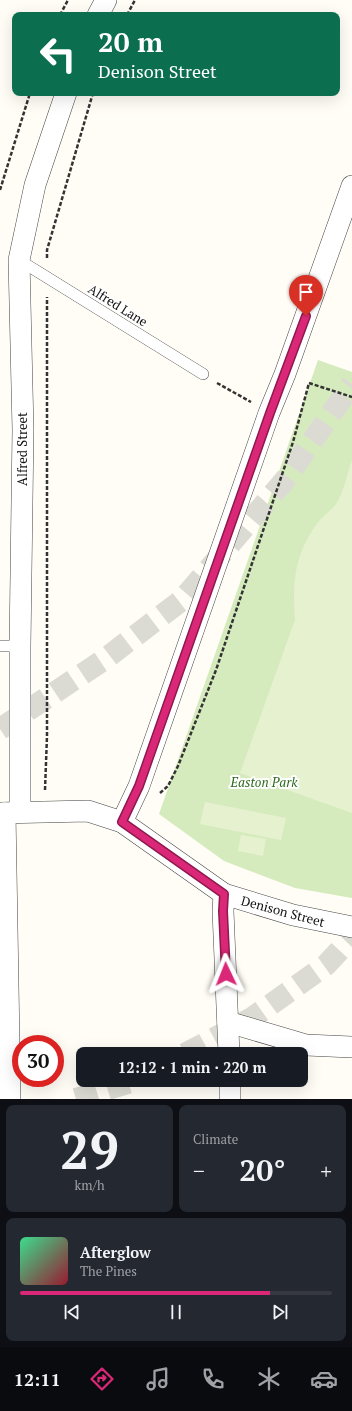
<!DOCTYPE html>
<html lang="en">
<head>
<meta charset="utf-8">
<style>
	:root { --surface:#171b24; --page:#242831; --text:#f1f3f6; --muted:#9ea1a6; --line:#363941; --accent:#db2777 }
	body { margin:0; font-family:"PT Serif",serif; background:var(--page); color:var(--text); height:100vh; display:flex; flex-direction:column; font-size:15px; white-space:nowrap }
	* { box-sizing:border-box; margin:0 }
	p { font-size:13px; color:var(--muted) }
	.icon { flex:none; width:22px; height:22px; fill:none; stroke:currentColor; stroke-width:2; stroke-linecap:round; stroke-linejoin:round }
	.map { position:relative; height:1099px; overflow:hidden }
	.side { display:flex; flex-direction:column; gap:6px; padding:6px; background:#0d0f14; flex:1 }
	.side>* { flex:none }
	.banner { position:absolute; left:12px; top:12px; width:328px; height:84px; border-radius:8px; box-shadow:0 4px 16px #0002; background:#0b6e4f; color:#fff; overflow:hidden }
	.speed { position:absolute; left:12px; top:1035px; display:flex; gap:8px; font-size:20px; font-weight:700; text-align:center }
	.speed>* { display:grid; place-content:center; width:52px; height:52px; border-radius:50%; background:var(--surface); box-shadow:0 4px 16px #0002; line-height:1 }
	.speed .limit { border:6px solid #d22; background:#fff; color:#111 }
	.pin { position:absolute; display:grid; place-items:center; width:34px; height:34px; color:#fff; margin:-41px -17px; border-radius:50% 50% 50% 0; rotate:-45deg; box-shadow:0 0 4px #0007 }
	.pin .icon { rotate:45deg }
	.me { position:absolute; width:44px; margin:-22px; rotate:358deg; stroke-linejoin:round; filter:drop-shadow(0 0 3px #0008) }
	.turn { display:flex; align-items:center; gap:14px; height:84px; padding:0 20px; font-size:18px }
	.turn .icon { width:52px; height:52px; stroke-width:2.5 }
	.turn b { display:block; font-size:28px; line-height:34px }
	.big { font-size:30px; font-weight:700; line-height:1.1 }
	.side .widget { flex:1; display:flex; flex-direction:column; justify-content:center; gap:6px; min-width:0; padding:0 14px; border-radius:8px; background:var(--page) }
	.side .dial { align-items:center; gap:0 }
	.dial b { font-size:52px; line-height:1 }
	.song { display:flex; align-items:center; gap:12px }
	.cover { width:48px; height:48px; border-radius:6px; background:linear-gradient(135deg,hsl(150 70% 55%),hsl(350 70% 35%)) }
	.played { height:4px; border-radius:2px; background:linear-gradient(90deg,var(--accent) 80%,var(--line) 80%) }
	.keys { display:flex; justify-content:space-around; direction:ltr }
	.heat { display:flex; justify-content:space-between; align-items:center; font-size:22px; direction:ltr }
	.side .tiles { flex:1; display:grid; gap:6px; grid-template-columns:1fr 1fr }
	.widget:last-child { grid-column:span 2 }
	.trip { position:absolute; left:76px; top:1047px; width:232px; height:40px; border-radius:8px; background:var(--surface); box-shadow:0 4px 16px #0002; font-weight:700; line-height:40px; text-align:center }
	.menu { display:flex; height:64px; justify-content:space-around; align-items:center; background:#090b0e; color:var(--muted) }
	.menu .icon { width:28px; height:28px }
	.menu .selected { color:var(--accent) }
	.menu b { font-size:18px; color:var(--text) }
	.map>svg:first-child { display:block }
	.green { fill:#d5ebbd }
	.pitch { fill:#e6f2cf }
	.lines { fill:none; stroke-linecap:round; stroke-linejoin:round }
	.highway-tunnel { stroke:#dbdad3; stroke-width:22; stroke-dasharray:22 11; stroke-linecap:butt }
	.lane-casing { stroke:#444; stroke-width:12 }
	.street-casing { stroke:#444; stroke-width:22 }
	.path { stroke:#333; stroke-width:2.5; stroke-dasharray:4 2; stroke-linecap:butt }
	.lane { stroke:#fff; stroke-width:11 }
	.street { stroke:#fff; stroke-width:21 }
	.route-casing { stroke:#8e194d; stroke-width:10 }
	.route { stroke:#db2777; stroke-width:7 }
	.labels { text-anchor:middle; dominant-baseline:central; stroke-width:4; stroke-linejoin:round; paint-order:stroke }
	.street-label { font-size:13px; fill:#111; stroke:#fff }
	.park-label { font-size:13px; font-style:italic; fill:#2f6b1f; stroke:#fff }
</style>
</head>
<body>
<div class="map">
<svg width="352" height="1099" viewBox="0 0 352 1099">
	<rect width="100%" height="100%" fill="#fffdf5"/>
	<polygon class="green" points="318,360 352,372 352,898 295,888 224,861 159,814"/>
	<g class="pitch">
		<path d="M352 460V813L240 773 295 620C292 582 295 552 319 521 324 515 332 510 336 504 344 492 347 474 352 460Z"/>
		<polygon points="205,802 286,818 281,840 200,824"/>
		<polygon points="241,835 266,839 263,856 238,851"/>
	</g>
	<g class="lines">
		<g class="highway-tunnel">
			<polyline points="0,729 105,659 182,600 285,480 352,384"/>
			<polyline points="185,1054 252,1018 326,965 352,937"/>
			<polyline points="76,1099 137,1080"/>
		</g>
		<g class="lane-casing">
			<g id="lane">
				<polyline points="19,260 203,374"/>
				<polyline points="0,646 20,646"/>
			</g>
		</g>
		<g class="street-casing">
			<g id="street">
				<polyline points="98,15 106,0"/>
				<polyline points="20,811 20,646 23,430 19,260 35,185 66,93"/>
				<polyline points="0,813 88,811 122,822 224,894 293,915 352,927"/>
				<polyline points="5,813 10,1099"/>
				<polyline points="122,822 139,786 269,413 285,374 352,186"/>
				<polyline points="224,894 223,911 229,1054"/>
				<polyline points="228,1022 306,1045 352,1047"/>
				<polyline points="230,1080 230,1099"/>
			</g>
		</g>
		<g class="path">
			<polyline points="60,15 68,0"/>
			<polyline points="127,15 135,0"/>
			<polyline points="0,190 30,93"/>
			<polyline points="47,258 47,250 93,93"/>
			<polyline points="217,383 251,402"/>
			<polyline points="309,383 352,397"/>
			<polyline points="45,790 47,736 47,297"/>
			<polyline points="160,793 168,786 178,766 216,670 293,442 309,383"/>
		</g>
		<use href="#lane" class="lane"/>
		<use href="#street" class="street"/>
	</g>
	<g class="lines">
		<g class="route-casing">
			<polyline id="route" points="226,974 223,911 224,894 122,822 139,786 270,413 306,316"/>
		</g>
		<use href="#route" class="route"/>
	</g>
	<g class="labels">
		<g class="street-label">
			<text transform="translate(118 305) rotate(32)">Alfred Lane</text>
			<text transform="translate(22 449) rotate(-90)">Alfred Street</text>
			<text transform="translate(283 911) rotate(15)">Denison Street</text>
		</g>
		<g class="park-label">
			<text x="264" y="782">Easton Park</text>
		</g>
	</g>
</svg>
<div class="speed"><div class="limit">30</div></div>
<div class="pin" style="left:306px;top:316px;background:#d93025"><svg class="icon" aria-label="arrive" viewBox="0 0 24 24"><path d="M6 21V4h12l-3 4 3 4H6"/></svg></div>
<svg class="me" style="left:226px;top:974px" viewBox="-20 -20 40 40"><path d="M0-17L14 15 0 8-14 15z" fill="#db2777" stroke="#fff" stroke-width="4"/></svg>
<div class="trip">12:12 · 1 min · 220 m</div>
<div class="banner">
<div class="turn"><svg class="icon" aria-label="left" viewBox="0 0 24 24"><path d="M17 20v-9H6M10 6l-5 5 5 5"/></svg><div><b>20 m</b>Denison Street</div></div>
</div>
</div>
<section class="side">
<div class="tiles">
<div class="widget dial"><b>29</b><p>km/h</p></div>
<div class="widget"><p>Climate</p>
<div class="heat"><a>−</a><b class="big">20°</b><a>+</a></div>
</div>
<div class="widget">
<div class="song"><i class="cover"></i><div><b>Afterglow</b><p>The Pines</p></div></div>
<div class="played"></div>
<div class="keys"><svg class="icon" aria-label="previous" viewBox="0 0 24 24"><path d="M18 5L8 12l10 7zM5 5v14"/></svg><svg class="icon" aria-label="pause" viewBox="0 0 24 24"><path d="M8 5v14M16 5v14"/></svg><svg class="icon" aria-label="next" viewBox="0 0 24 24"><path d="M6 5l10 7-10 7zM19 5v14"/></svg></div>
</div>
</div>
</section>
<nav class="menu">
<b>12:11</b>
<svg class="icon selected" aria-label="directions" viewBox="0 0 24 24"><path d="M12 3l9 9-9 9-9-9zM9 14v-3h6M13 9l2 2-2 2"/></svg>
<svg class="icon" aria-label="music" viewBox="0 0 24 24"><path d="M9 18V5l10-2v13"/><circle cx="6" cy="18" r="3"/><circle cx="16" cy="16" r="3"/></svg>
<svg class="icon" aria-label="phone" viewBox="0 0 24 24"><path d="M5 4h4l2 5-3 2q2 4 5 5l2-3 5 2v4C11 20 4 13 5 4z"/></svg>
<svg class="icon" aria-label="climate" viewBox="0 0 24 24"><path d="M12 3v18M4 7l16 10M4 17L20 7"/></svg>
<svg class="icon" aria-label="car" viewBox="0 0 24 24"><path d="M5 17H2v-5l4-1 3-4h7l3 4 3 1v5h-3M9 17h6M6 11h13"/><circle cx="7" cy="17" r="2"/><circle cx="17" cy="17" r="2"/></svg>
</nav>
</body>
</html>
